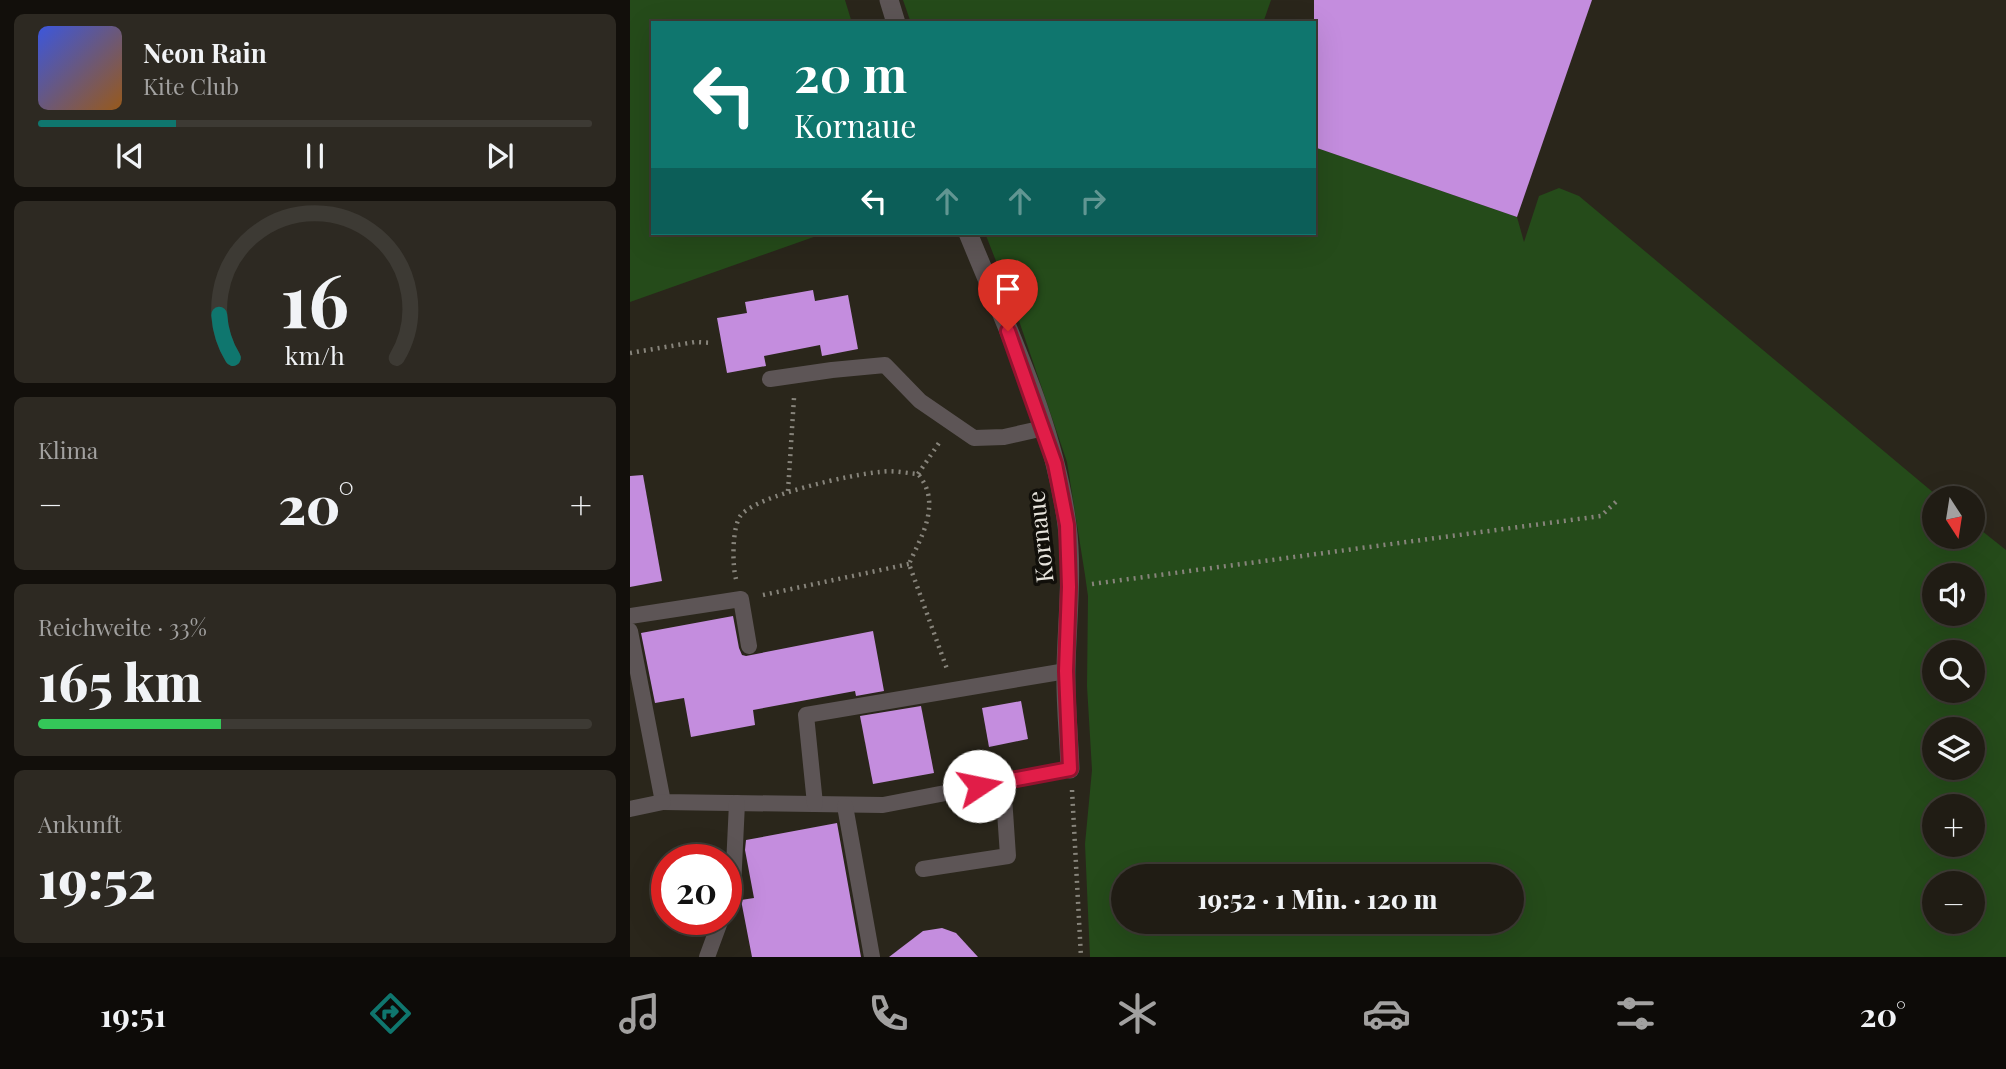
<!DOCTYPE html>
<html lang="de">
<head>
<meta charset="utf-8">
<style>
	:root { --surface:#201c14; --page:#2d2922; --text:#f1f3f6; --muted:#a2a1a0; --line:#3d3a34; --accent:#0f766e }
	body { margin:0; font-family:"Playfair Display",serif; background:var(--page); color:var(--text); height:100vh; display:flex; flex-direction:column; font-size:26px; white-space:nowrap }
	* { box-sizing:border-box; margin:0 }
	p { font-size:23px; color:var(--muted) }
	.icon { flex:none; width:38px; height:38px; fill:none; stroke:currentColor; stroke-width:2; stroke-linecap:round; stroke-linejoin:round }
	.map { position:relative; flex:1; overflow:hidden }
	.sheet { display:flex; flex-direction:column; gap:14px; padding:14px; background:#120f0b; width:630px }
	.sheet>* { flex:none }
	.hud { position:absolute; left:21px; top:21px; width:665px; height:214px; border-radius:0px; box-shadow:0 7px 28px #0002,0 0 0 2px var(--line); background:#0f766e; color:#fff; overflow:hidden }
	.needle { width:46px; rotate:168deg }
	.fabs { position:absolute; left:1292px; top:486px; display:grid; gap:14px }
	.fabs a { display:grid; place-items:center; width:63px; height:63px; border-radius:50%; background:var(--surface); box-shadow:0 7px 28px #0002,0 0 0 2px var(--line); font-size:35px }
	.speed { position:absolute; left:21px; top:844px; display:flex; gap:14px; font-size:35px; font-weight:700; text-align:center }
	.speed>* { display:grid; place-content:center; width:91px; height:91px; border-radius:50%; background:var(--surface); box-shadow:0 7px 28px #0002,0 0 0 2px var(--line); line-height:1 }
	.speed .limit { border:10px solid #d22; background:#fff; color:#111 }
	.pin { position:absolute; display:grid; place-items:center; width:60px; height:60px; color:#fff; margin:-72px -30px; border-radius:50% 50% 50% 0; rotate:-45deg; box-shadow:0 0 7px #0007 }
	.pin .icon { rotate:45deg }
	.me { position:absolute; width:77px; margin:-38px; rotate:79deg; stroke-linejoin:round; filter:drop-shadow(0 0 5px #0008) }
	.turn { display:flex; align-items:center; gap:24px; height:147px; padding:0 28px; font-size:32px }
	.turn .icon { width:91px; height:91px; stroke-width:2.5 }
	.turn b { display:block; font-size:49px; line-height:60px }
	.lanes { display:flex; align-items:center; height:66px; padding:0 28px; background:#0003; justify-content:center; gap:35px; direction:ltr }
	.lanes .off { opacity:.35 }
	.big { font-size:52px; font-weight:800; line-height:1.1 }
	.sheet .tile { flex:1; display:flex; flex-direction:column; justify-content:center; gap:10px; min-width:0; padding:0 24px; border-radius:10px; background:var(--page) }
	.sheet .dial { align-items:center; gap:0 }
	.dial svg { height:182px; overflow:visible; fill:none; stroke:var(--line); stroke-width:7; stroke-linecap:round; text-anchor:middle }
	.dial text { fill:var(--text); stroke:none }
	.song { display:flex; align-items:center; gap:21px }
	.cover { width:84px; height:84px; border-radius:10px; background:linear-gradient(135deg,hsl(230 70% 55%),hsl(30 70% 35%)) }
	.played { height:7px; border-radius:4px; background:linear-gradient(90deg,var(--accent) 25%,var(--line) 25%) }
	.keys { display:flex; justify-content:space-around; direction:ltr }
	.heat { display:flex; justify-content:space-between; align-items:center; font-size:38px; direction:ltr }
	.charge { height:10px; border-radius:5px; background:linear-gradient(90deg,#34c759 33%,var(--line) 0) }
	.trip { position:absolute; left:481px; top:864px; width:413px; height:70px; border-radius:35px; background:var(--surface); box-shadow:0 7px 28px #0002,0 0 0 2px var(--line); font-weight:800; line-height:70px; text-align:center }
	.menu { display:flex; height:112px; justify-content:space-around; align-items:center; background:#0d0b08; color:var(--muted) }
	.menu .icon { width:49px; height:49px }
	.menu .active { color:var(--accent) }
	.menu b { font-size:32px; color:var(--text) }
	main { display:flex; flex:1; min-height:0 }
	.map>svg:first-child { display:block }
	.green { fill:#254b1a; fill-rule:evenodd }
	.building { fill:#c48dde }
	.lines { fill:none; stroke-linecap:round; stroke-linejoin:round }
	.path { stroke:#87847b; stroke-width:4.5; stroke-dasharray:2 5; stroke-linecap:butt }
	.service { stroke:#5d5556; stroke-width:16 }
	.minor { stroke:#5d5556; stroke-width:19 }
	.route-casing { stroke:#92132f; stroke-width:18 }
	.route { stroke:#e11d48; stroke-width:12 }
	.labels { text-anchor:middle; dominant-baseline:central; stroke-width:7; stroke-linejoin:round; paint-order:stroke }
	.street-label { font-size:24px; fill:#e6e3dc; stroke:#110f0a }
</style>
</head>
<body>
<main>
<section class="sheet">
<div class="tile">
<div class="song"><i class="cover"></i><div><b>Neon Rain</b><p>Kite Club</p></div></div>
<div class="played"></div>
<div class="keys"><svg class="icon" aria-label="previous" viewBox="0 0 24 24"><path d="M18 5L8 12l10 7zM5 5v14"/></svg><svg class="icon" aria-label="pause" viewBox="0 0 24 24"><path d="M8 5v14M16 5v14"/></svg><svg class="icon" aria-label="next" viewBox="0 0 24 24"><path d="M6 5l10 7-10 7zM19 5v14"/></svg></div>
</div>
<div class="tile dial"><svg viewBox="0 0 100 80">
<path d="M14 69A42 42 0 1 1 86 69"/>
<path d="M14 69A42 42 0 0 1 8 50" stroke="#0f766e"/>
<text x="50" y="56" font-size="32" font-weight="700">16</text>
<text x="50" y="72" font-size="11">km/h</text>
</svg></div>
<div class="tile"><p>Klima</p>
<div class="heat"><a>−</a><b class="big">20°</b><a>+</a></div>
</div>
<div class="tile"><p>Reichweite · 33%</p><b class="big">165 km</b><div class="charge"></div></div>
<div class="tile"><p>Ankunft</p><b class="big">19:52</b></div>
</section>
<div class="map">
<svg width="1376" height="957" viewBox="0 0 1376 957">
	<rect width="100%" height="100%" fill="#2a261b"/>
	<g class="green">
		<polygon points="0,0 215,0 222,23 23,23 23,233 195,233 0,302"/>
		<polygon points="273,0 641,0 633,23 281,23"/>
		<path d="M684 147 887 217 894 242 909 196 929 188 949 196 1311 499H1304V537H1342V523L1376 550V957H460L455 844 462 770 457 686 458 596 455 575 437 462 386 312 355 233H684ZM1304 576H1342V614H1304ZM1304 653H1342V691H1304ZM1304 730H1342V768H1304ZM1304 807H1342V845H1304ZM494 877H882V922H494ZM1304 884H1342V922H1304Z"/>
	</g>
	<g class="building">
		<polygon points="684,0 962,0 887,217 684,147"/>
		<polygon points="183,290 185,301 218,295 228,349 192,356 190,345 134,356 136,366 97,373 87,318 117,313 115,302"/>
		<polygon points="13,475 32,581 0,587 0,476"/>
		<polygon points="103,616 109,648 112,655 116,656 243,631 254,691 226,696 225,691 123,710 125,725 61,737 54,698 25,703 11,633"/>
		<polygon points="391,701 398,739 359,747 352,708"/>
		<polygon points="291,706 304,773 243,784 230,716"/>
		<polygon points="207,823 231,957 122,957 111,900 124,898 115,850 116,840"/>
		<polygon points="312,928 326,933 348,957 259,957 293,931"/>
	</g>
	<g class="lines">
		<g class="path">
			<polyline points="0,353 65,342 83,343"/>
			<polyline points="288,474 311,440"/>
			<polyline points="158,491 164,398"/>
			<path d="M106 579C102 565 102 526 111 515 128 495 223 474 250 472 262 470 276 473 288 474 312 503 292 535 279 564L317 669"/>
			<polyline points="462,584 971,516 989,499"/>
			<polyline points="133,595 279,564"/>
			<polyline points="442,790 451,957"/>
		</g>
		<g class="service">
			<polyline points="140,379 202,370 255,365 290,401 344,438 374,437 414,428"/>
			<polyline points="0,616 111,599 119,646"/>
			<polyline points="0,631 33,802 253,805 440,769"/>
			<polyline points="185,804 176,715 436,671"/>
			<polyline points="215,806 242,957"/>
			<polyline points="0,809 33,802"/>
			<polyline points="293,869 378,856 373,782"/>
			<polyline points="96,905 103,887 107,803"/>
			<polyline points="77,957 91,919"/>
		</g>
		<g class="minor">
			<polyline points="259,0 266,23"/>
			<path d="M338 233C376 327 424 423 437 525 443 572 437 621 436 668 435 702 439 736 440 769"/>
		</g>
	</g>
	<g class="lines">
		<g class="route-casing">
			<polyline id="route" points="349,786 440,769 436,671 439,587 437,525 425,464 378,331"/>
		</g>
		<use href="#route" class="route"/>
	</g>
	<g class="labels">
		<g class="street-label">
			<text transform="translate(409 537) rotate(-96)">Kornaue</text>
		</g>
	</g>
</svg>
<div class="fabs">
<a><svg class="needle" viewBox="-14 -14 28 28"><path d="M0-13l5 13h-10z" fill="#e53935"/><path d="M0 13l5-13h-10z" fill="#a2a1a0"/></svg></a>
<a><svg class="icon" aria-label="sound" viewBox="0 0 24 24"><path d="M4 9h4l5-4v14l-5-4H4zM17 9q2 3 0 6"/></svg></a>
<a><svg class="icon" aria-label="search" viewBox="0 0 24 24"><circle cx="10" cy="10" r="6"/><path d="M15 15l6 6"/></svg></a>
<a><svg class="icon" aria-label="layers" viewBox="0 0 24 24"><path d="M12 4l9 5-9 5-9-5zM3 14l9 5 9-5"/></svg></a>
<a>+</a>
<a>−</a>
</div>
<div class="speed"><div class="limit">20</div></div>
<div class="pin" style="left:378px;top:331px;background:#d93025"><svg class="icon" aria-label="arrive" viewBox="0 0 24 24"><path d="M6 21V4h12l-3 4 3 4H6"/></svg></div>
<svg class="me" style="left:349px;top:786px" viewBox="-20 -20 40 40"><circle r="19" fill="#fff"/><path d="M0-13L10 11 0 6-10 11z" fill="#e11d48"/></svg>
<div class="trip">19:52 · 1 Min. · 120 m</div>
<div class="hud">
<div class="turn"><svg class="icon" aria-label="left" viewBox="0 0 24 24"><path d="M17 20v-9H6M10 6l-5 5 5 5"/></svg><div><b>20 m</b>Kornaue</div></div>
<div class="lanes"><svg class="icon" aria-label="left" viewBox="0 0 24 24"><path d="M17 20v-9H6M10 6l-5 5 5 5"/></svg><svg class="icon off" aria-label="ahead" viewBox="0 0 24 24"><path d="M12 20V5M6 11l6-6 6 6"/></svg><svg class="icon off" aria-label="ahead" viewBox="0 0 24 24"><path d="M12 20V5M6 11l6-6 6 6"/></svg><svg class="icon off" aria-label="right" viewBox="0 0 24 24"><path d="M7 20v-9h11M14 6l5 5-5 5"/></svg></div>
</div>
</div>
</main>
<nav class="menu">
<b>19:51</b>
<svg class="icon active" aria-label="directions" viewBox="0 0 24 24"><path d="M12 3l9 9-9 9-9-9zM9 14v-3h6M13 9l2 2-2 2"/></svg>
<svg class="icon" aria-label="music" viewBox="0 0 24 24"><path d="M9 18V5l10-2v13"/><circle cx="6" cy="18" r="3"/><circle cx="16" cy="16" r="3"/></svg>
<svg class="icon" aria-label="phone" viewBox="0 0 24 24"><path d="M5 4h4l2 5-3 2q2 4 5 5l2-3 5 2v4C11 20 4 13 5 4z"/></svg>
<svg class="icon" aria-label="climate" viewBox="0 0 24 24"><path d="M12 3v18M4 7l16 10M4 17L20 7"/></svg>
<svg class="icon" aria-label="car" viewBox="0 0 24 24"><path d="M5 17H2v-5l4-1 3-4h7l3 4 3 1v5h-3M9 17h6M6 11h13"/><circle cx="7" cy="17" r="2"/><circle cx="17" cy="17" r="2"/></svg>
<svg class="icon" aria-label="filters" viewBox="0 0 24 24"><path d="M4 7h16M4 17h16"/><circle cx="9" cy="7" r="2"/><circle cx="15" cy="17" r="2"/></svg>
<b>20°</b>
</nav>
</body>
</html>
